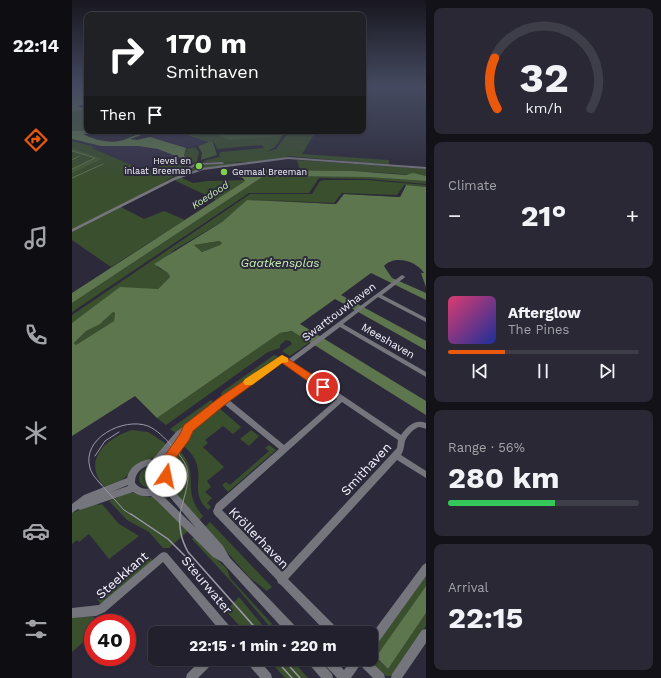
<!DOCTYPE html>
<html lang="en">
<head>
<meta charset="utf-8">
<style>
	:root { --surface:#21202c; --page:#292834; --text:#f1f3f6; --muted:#a2a3a9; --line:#3e3e48; --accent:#ea580c }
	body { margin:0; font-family:"Work Sans",sans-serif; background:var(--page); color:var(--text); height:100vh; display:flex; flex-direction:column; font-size:15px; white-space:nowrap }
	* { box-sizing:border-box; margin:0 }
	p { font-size:13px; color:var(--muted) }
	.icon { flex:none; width:22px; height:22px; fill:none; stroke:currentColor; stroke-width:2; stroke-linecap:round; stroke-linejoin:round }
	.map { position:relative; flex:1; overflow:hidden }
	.details { display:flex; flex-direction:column; gap:8px; padding:8px; background:#121218; width:235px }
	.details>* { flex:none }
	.hud { position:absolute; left:12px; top:12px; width:282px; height:122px; border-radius:8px; box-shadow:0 1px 3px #0004,0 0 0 1px var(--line); background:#202124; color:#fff; overflow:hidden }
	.speed { position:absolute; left:12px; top:614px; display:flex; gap:8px; font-size:20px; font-weight:700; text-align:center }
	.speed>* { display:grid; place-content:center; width:52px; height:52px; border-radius:50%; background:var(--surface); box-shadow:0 1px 3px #0004,0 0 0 1px var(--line); line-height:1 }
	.speed .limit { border:6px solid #d22; background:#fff; color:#111 }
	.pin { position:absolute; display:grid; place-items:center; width:34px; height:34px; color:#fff; margin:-17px; border:2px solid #fff; border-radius:50%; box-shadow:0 1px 4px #0007 }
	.me { position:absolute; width:44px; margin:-22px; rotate:11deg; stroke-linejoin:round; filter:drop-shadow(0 0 3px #0008) }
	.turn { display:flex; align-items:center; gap:14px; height:84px; padding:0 16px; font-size:18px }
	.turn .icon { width:52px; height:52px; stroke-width:2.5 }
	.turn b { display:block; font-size:28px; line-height:34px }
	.then { display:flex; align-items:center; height:38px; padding:0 16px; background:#0003; gap:8px; font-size:15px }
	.big { font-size:30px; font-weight:700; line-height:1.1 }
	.details .card { flex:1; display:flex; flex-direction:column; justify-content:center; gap:6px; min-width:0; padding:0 14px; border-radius:8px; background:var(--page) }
	.details .dial { align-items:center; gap:0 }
	.dial svg { height:104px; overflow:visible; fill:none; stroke:var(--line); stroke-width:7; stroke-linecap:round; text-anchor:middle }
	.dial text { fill:var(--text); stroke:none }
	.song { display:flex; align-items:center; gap:12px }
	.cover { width:48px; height:48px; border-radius:6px; background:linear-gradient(135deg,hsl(340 70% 55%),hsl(230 70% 35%)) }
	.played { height:4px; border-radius:2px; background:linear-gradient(90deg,var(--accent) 30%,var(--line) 30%) }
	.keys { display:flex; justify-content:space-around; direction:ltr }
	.heat { display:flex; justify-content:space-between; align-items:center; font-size:22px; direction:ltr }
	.charge { height:6px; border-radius:3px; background:linear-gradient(90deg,#34c759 56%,var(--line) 0) }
	.trip { position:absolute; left:76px; top:626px; width:230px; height:40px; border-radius:8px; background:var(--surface); box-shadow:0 1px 3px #0004,0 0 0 1px var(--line); font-weight:700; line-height:40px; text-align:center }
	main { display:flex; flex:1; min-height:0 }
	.tab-bar { display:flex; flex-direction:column; width:72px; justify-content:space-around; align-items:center; background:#0d0d12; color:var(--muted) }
	.tab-bar .icon { width:28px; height:28px }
	.tab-bar .selected { color:var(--accent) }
	.tab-bar b { font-size:18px; color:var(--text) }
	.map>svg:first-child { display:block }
	.built { fill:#343147 }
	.green { fill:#3a4f2d }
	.forest { fill:#445c36 }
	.water { fill:#5d764e; fill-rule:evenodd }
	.pier { fill:#2c2a3a }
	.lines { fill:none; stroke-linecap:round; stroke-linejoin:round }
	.stream { stroke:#5d764e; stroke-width:1 }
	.minor { fill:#75757d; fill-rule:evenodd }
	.tram-far1 { stroke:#9a99a6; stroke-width:1 }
	.tram { stroke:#9a99a6; stroke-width:1.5 }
	.route { fill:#ea580c; stroke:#983908 }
	.slow { fill:#f59e0b }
	.poi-dot { fill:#84d04e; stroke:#2c2a3a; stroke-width:1.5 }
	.labels { text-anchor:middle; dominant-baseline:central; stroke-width:4; stroke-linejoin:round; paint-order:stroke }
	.far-poi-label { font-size:9px; fill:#f3f2fd; stroke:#2c2a3a; text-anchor:end }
	.far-water-label { font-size:10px; font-style:italic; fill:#c6f0ae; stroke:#2c2a3a }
	.street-label { font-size:11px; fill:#f3f2fd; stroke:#2c2a3a }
	.water-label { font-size:12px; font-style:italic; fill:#c6f0ae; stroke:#2c2a3a }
	.near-street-label { font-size:13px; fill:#f3f2fd; stroke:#2c2a3a }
</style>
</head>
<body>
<main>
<nav class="tab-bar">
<b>22:14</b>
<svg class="icon selected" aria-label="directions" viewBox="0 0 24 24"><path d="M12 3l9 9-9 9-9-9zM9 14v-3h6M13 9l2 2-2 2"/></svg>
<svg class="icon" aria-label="music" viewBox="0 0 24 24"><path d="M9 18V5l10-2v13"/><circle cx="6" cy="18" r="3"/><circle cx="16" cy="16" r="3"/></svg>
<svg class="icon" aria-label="phone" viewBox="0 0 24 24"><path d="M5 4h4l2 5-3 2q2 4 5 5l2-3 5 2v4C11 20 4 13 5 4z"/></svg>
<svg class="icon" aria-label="climate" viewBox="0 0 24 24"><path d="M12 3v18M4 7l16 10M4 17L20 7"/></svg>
<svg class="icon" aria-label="car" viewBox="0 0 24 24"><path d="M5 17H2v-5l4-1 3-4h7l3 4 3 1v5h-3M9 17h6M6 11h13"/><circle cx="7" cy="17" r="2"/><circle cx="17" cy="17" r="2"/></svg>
<svg class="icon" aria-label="filters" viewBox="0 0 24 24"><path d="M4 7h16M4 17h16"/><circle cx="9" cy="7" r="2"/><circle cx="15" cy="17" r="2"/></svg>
</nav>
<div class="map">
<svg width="354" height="678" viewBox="0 0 354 678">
	<rect width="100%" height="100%" fill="#2c2a3a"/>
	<g class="built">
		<polygon points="87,131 103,131 137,142 114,149 78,138 80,134"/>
		<polygon points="0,139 29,146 66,146 86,149 111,158 102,163 97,161 76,172 22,149 20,146 0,141"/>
	</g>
	<g class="green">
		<polygon points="108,131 214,131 203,147 195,152 204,149 217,131 244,131 230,154 317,160 317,165 216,156 213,158 179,162 134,162 131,161 150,156 147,156 148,152 192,148 190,145 145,149 142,142"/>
		<polygon points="0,141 20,146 22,149 76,172 97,161 117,164 108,167 118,165 88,185 0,230"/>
		<polygon points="123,147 127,152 125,162 119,163 108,159 117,159 112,155 115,150 112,150"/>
		<polygon points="225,160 354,169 354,176 301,172 228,171"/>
		<path d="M170 163 123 170 96 181C117 165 144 160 170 163Z"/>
		<polygon points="192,176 295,177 354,181 354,184 297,179 247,178 237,193 177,193 0,312 0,303"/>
		<polygon points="108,177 121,183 135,181 174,180 144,200 102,180"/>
		<polygon points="253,180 295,180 354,185 354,187 334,185 328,197 264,204 175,200 150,222 102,250 85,267 96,273 98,277 86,289 0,323 0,315 178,194 240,194 248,181"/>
		<polygon points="49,207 72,219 92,211 113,220 39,267 0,240 0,232"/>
		<polygon points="147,241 150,244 148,245 130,252 122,245"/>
		<polygon points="41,312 43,313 42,321 4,345 2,343 14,331 32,321 34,317"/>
		<polygon points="222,331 238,342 218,356 210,351 220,344 218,341 214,340 208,345 208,348 196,352 94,425 85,418 208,333"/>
		<polygon points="202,355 207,357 151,397 149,395 150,392"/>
		<polygon points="139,400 142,403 104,433 98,429"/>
		<path d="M146 407 169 427 161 434 151 426 133 440 136 443 131 447 152 467 135 481 139 487 133 492 140 498 135 503 139 507 136 510C119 493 130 483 125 465 123 457 118 452 112 446L114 443 112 442 126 423Z"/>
		<path d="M60 430 76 432 96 445 82 458 71 461 50 480 33 487C9 461 34 438 60 430Z"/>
		<polygon points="179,430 187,436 177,446 168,439"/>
		<polygon points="197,445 204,450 156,492 150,485 154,482 158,485 197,451 193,448"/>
		<path d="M106 449C131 474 107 489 131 516L127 521 96 486V466Z"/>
		<circle cx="77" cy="478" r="10"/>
		<polygon points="58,492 75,497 81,497 116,531 97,548 91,548 77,532 55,520 37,501"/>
		<polygon points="25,503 26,505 30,504 47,524 67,536 37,559 17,534 7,542 5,540 0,544 0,513"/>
		<polygon points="138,522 200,587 195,591 177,577 133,527"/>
		<polygon points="122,537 155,569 158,578 200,624 198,627 165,588 120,539"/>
		<polygon points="73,551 81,561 30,606 25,599 72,558 68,553"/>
		<polygon points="354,575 354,586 304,658 316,669 354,613 354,626 320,676 314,676 299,663 299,651"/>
		<polygon points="167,597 197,633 174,633 154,611"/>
		<polygon points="0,617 22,617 23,619 18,636 0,652"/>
		<polygon points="196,659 219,659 236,678 213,678"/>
	</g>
	<g class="forest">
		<polygon points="4,110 15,110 15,131 0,131 0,111"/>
		<polygon points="103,131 108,131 141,142 145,155 129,160 130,153 126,146 137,142"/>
		<path d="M134 131 191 132 198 131 194 133C200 133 207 131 214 131L210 136 158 140Z"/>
		<polygon points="0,148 30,159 0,173 0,169 24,158 0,151"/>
	</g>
	<g class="water">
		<polygon points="0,86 15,86 15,104 6,106 10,108 15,107 15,110 0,111"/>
		<path d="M0 131H53L11 134C23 140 40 145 54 139 63 136 69 131 81 131L58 139 65 140 78 137 114 148 112 156 117 158 114 160 86 149 66 146H29L0 139Z"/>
		<polygon points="166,170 281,171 334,175 341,173 354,176 354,181 295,177 192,176 0,303 0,293 173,181 171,178 164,176"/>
		<path d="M334 185 354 187V287L349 273H352C344 260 322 255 312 266L320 278 354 293V300L299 273 269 295 354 341V350L263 299 228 324 354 401V415L220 331 208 333 85 418 63 396 0 436V323L48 287 86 289 98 277 96 273 82 264 150 222 175 200 264 204 271 194 328 197ZM147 241 150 243 148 245 130 252 122 245ZM41 312 43 313 42 321 4 345 2 343 14 331 28 324Z"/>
		<polygon points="354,586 354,613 316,669 304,657"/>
	</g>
	<polygon class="pier" points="332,185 334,185 328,197 272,194 264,204 173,199 262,203 270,193 325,195"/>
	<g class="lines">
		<g class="stream">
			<polyline points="0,151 20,157"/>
			<polyline points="0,160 7,156"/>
			<polyline points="0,169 23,158 21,158"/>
			<polyline points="0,178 31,164"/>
		</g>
		<g class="minor">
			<polygon points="216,157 354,167 354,169 216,159 131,170 103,180 0,232 0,229 101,178 129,168"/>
			<polygon points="150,162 152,163 151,164 126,165 105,175 102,174 124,163"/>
			<path d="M330 275 332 276 333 277 332 278 310 295 354 318V322L306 297 271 324 354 372V377L268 327 221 362 329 435C336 426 343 419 354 423V429C352 428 349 427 347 427 342 428 335 436 333 441 332 446 332 450 329 455L354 471V478L325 460 216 579 266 629 267 633H255L209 585 206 583 205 580 142 514 141 511 144 504 207 449 152 404 119 429 113 441 100 461 95 470 98 477 95 483 151 546 158 558 226 629 227 633H215L150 562 141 557 85 501 79 496C72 497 67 496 61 492L8 510 6 509 0 513V504L12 495 55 478C58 466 66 462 77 459L80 460 104 432 208 356H212L217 359ZM210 361 214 365H216L265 399 212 445 157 400ZM270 402 326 440 325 448 210 572 150 510ZM101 446 91 463 88 462ZM77 465 87 468 90 477C85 488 72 494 63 483 63 473 68 469 77 465ZM56 485V486L39 492ZM91 489 124 528 87 492Z"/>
			<polygon points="92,552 95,553 160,629 161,633 150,633 91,562 33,612 24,616 0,618 0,608 27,605 89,553"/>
			<polygon points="354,563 354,576 303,647 299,648 299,635 351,565"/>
			<polygon points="354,629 354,643 330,678 319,678 320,674 350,630"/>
			<polygon points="130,659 142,659 141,663 126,678 114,678 115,674"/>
			<polygon points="174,659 186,659 199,674 200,678 188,678 175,663"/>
			<polygon points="235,659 247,659 260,674 261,678 249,678 236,663"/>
			<polygon points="250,659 262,659 272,670 280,659 296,659 312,674 313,678 301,678 288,665 279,678 265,678 251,663"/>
		</g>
		<g class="tram-far1">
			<polyline points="23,456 33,441 47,432"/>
			<polyline points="26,481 52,510 60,515"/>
			<path d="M30 485C25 480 20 475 18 468 9 438 52 417 76 426 85 430 93 438 99 445 105 452 112 459 115 468 119 483 110 500 108 515"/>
		</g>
		<g class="tram">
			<polyline points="59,514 96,539 116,559"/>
			<path d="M108 514C107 529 109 539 116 552L188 633"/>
			<polyline points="203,659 220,678"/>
			<polyline points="211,659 228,678"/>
		</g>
	</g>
	<linearGradient id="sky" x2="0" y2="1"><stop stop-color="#181720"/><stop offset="0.48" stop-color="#454a60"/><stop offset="1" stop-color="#454a60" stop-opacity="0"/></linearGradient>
	<rect width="354" height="181" fill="url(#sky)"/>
	<polygon class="route" points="210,355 255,384 256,387 255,389 247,389 210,363 155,403 121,431 117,440 100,463 98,480 94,482 89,480 86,469 89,461 108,434 112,425 148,397"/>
	<polygon class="slow" points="210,355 216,358 216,362 210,363 180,385 173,385 171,382 173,379"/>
	<g class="poi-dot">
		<circle cx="127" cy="166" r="4"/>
		<circle cx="152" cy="172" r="4"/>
	</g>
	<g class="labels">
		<g class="far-poi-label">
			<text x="119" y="161">Hevel en<tspan x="119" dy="10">inlaat Breeman</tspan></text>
			<text x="160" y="172" text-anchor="start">Gemaal Breeman</text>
		</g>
		<g class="far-water-label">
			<text transform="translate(138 195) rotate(-33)">Koedood</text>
		</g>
		<g class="street-label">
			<text transform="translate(267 312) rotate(-37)">Swarttouwhaven</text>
			<text transform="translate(316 341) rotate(30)">Meeshaven</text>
		</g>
		<g class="water-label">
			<text x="208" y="263">Gaatkensplas</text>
		</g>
		<g class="near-street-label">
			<text transform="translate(294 469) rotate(-47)">Smithaven</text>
			<text transform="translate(187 538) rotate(46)">Kröllerhaven</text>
			<text transform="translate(50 575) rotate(-41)">Steekkant</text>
			<text transform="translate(135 585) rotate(50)">Steurwater</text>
		</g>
	</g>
</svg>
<div class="speed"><div class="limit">40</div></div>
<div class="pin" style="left:251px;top:387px;background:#d93025"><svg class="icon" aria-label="arrive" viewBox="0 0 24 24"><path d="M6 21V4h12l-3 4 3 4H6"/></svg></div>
<svg class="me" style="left:94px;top:476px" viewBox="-20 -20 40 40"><circle r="19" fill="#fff"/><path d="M0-13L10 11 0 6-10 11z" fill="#ea580c"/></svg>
<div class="trip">22:15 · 1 min · 220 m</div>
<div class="hud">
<div class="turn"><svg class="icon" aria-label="right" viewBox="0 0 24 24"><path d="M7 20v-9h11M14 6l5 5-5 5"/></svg><div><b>170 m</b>Smithaven</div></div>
<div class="then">Then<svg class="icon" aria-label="arrive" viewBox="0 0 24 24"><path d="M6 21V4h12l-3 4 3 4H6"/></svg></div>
</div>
</div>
<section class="details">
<div class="card dial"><svg viewBox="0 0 100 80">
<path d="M14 69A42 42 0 1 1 86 69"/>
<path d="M14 69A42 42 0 0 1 12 30" stroke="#ea580c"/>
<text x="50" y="56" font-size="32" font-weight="700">32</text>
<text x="50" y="72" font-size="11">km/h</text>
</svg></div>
<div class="card"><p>Climate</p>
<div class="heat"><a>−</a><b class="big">21°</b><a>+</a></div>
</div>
<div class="card">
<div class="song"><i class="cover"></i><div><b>Afterglow</b><p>The Pines</p></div></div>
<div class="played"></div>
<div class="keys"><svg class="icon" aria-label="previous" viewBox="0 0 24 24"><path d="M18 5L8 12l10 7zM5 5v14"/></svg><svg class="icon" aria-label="pause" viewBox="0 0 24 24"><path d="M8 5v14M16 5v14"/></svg><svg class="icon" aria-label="next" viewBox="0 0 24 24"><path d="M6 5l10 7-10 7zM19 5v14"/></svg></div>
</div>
<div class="card"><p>Range · 56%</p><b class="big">280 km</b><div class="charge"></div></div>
<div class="card"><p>Arrival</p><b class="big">22:15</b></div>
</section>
</main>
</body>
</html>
